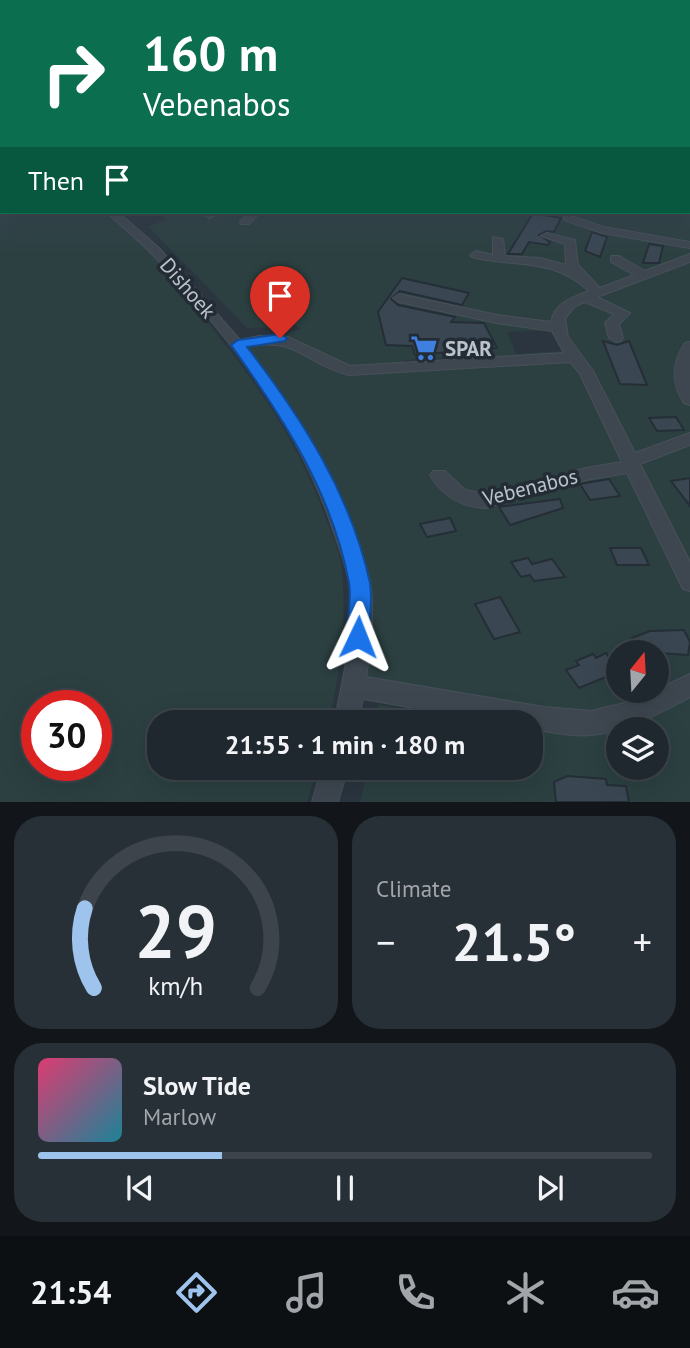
<!DOCTYPE html>
<html lang="en">
<head>
<meta charset="utf-8">
<style>
	:root { --surface:#20282f; --page:#283037; --text:#f1f3f6; --muted:#a2a6aa; --line:#3d444b; --accent:#9ec3ec }
	body { margin:0; font-family:"PT Sans",sans-serif; background:var(--page); color:var(--text); height:100vh; display:flex; flex-direction:column; font-size:26px; white-space:nowrap }
	* { box-sizing:border-box; margin:0 }
	p { font-size:23px; color:var(--muted) }
	.icon { flex:none; width:38px; height:38px; fill:none; stroke:currentColor; stroke-width:2; stroke-linecap:round; stroke-linejoin:round }
	.map { position:relative; height:802px; overflow:hidden }
	.side { display:flex; flex-direction:column; gap:14px; padding:14px; background:#12161a; flex:1 }
	.side>* { flex:none }
	.guide { position:absolute; left:0px; top:0px; width:691px; height:214px; box-shadow:0 7px 28px #0002,0 0 0 2px var(--line); background:#0b6e4f; color:#fff; overflow:hidden }
	.needle { width:46px; rotate:18deg }
	.tools { position:absolute; left:606px; top:640px; display:grid; gap:14px }
	.tools a { display:grid; place-items:center; width:63px; height:63px; border-radius:50%; background:var(--surface); box-shadow:0 7px 28px #0002,0 0 0 2px var(--line); font-size:35px }
	.speed { position:absolute; left:21px; top:690px; display:flex; gap:14px; font-size:35px; font-weight:700; text-align:center }
	.speed>* { display:grid; place-content:center; width:91px; height:91px; border-radius:50%; background:var(--surface); box-shadow:0 7px 28px #0002,0 0 0 2px var(--line); line-height:1 }
	.speed .limit { border:10px solid #d22; background:#fff; color:#111 }
	.pin { position:absolute; display:grid; place-items:center; width:60px; height:60px; color:#fff; margin:-72px -30px; border-radius:50% 50% 50% 0; rotate:-45deg; box-shadow:0 0 7px #0007 }
	.pin .icon { rotate:45deg }
	.me { position:absolute; width:77px; margin:-38px; rotate:2deg; stroke-linejoin:round; filter:drop-shadow(0 0 5px #0008) }
	.turn { display:flex; align-items:center; gap:24px; height:147px; padding:0 28px; font-size:32px }
	.turn .icon { width:91px; height:91px; stroke-width:2.5 }
	.turn b { display:block; font-size:49px; line-height:60px }
	.then { display:flex; align-items:center; height:66px; padding:0 28px; background:#0003; gap:14px; font-size:26px }
	.big { font-size:52px; font-weight:800; line-height:1.1 }
	.side .card { flex:1; display:flex; flex-direction:column; justify-content:center; gap:10px; min-width:0; padding:0 24px; border-radius:28px; background:var(--page) }
	.side .dial { align-items:center; gap:0 }
	.dial svg { height:182px; overflow:visible; fill:none; stroke:var(--line); stroke-width:7; stroke-linecap:round; text-anchor:middle }
	.dial text { fill:var(--text); stroke:none }
	.song { display:flex; align-items:center; gap:21px }
	.cover { width:84px; height:84px; border-radius:10px; background:linear-gradient(135deg,hsl(340 70% 55%),hsl(190 70% 35%)) }
	.played { height:7px; border-radius:4px; background:linear-gradient(90deg,var(--accent) 30%,var(--line) 30%) }
	.keys { display:flex; justify-content:space-around; direction:ltr }
	.heat { display:flex; justify-content:space-between; align-items:center; font-size:38px; direction:ltr }
	.side .tiles { flex:1; display:grid; gap:14px; grid-template-columns:1fr 1fr }
	.card:last-child { grid-column:span 2 }
	.trip { position:absolute; left:147px; top:710px; width:396px; height:70px; border-radius:28px; background:var(--surface); box-shadow:0 7px 28px #0002,0 0 0 2px var(--line); font-weight:800; line-height:70px; text-align:center }
	.menu { display:flex; height:112px; justify-content:space-around; align-items:center; background:#0d1013; color:var(--muted) }
	.menu .icon { width:49px; height:49px }
	.menu .on { color:var(--accent) }
	.menu b { font-size:32px; color:var(--text) }
	.map>svg:first-child { display:block }
	.green { fill:#2c4041; fill-rule:evenodd }
	.building { fill:#3a4753; stroke:#252e37; stroke-width:2 }
	.lines { fill:none; stroke-linecap:round; stroke-linejoin:round }
	.minor-casing { stroke:#485059; stroke-width:2 }
	.minor { fill:#3e4750; fill-rule:evenodd }
	.route { fill:#1a73e8; stroke:#114b97; stroke-width:2 }
	.labels { text-anchor:middle; dominant-baseline:central; stroke-width:7; stroke-linejoin:round; paint-order:stroke }
	.street-label { font-size:21px; fill:#bbc2ca; stroke:#232c35 }
	.poi-label { font-size:21px; font-weight:bold; fill:#bbc2ca; stroke:#232c35; text-anchor:start }
</style>
</head>
<body>
<div class="map">
<svg width="690" height="802" viewBox="0 0 690 802">
	<rect width="100%" height="100%" fill="#2a353f"/>
	<g class="green">
		<path d="M0 193 2 212C20 212 90 207 103 212 126 220 168 275 185 295 244 366 295 431 326 519 331 533 339 549 341 564 348 618 340 670 329 723H159V768H317L307 802H0ZM37 705H96V765H37Z"/>
		<path d="M156 212H657L690 215V802H360L368 768H530V730L539 709 366 681C369 649 372 616 368 584 360 525 327 473 298 423 282 396 268 371 247 347L270 342 301 328 285 320 271 327 247 328 148 226 167 220ZM550 330 563 351 516 354 507 332ZM451 357 447 368 398 371 405 360ZM618 653H656V691H618ZM618 730H656V768H618Z"/>
		<polygon points="378,704 470,723 375,723"/>
	</g>
	<g class="building">
		<polygon points="533,213 561,218 554,232 546,231 539,235 550,242 548,245 529,242 522,254 508,254"/>
		<polygon points="592,232 607,237 600,257 585,251"/>
		<polygon points="649,244 663,246 659,263 643,263"/>
		<polygon points="402,278 469,293 462,305 400,291 391,299 398,305 455,317 451,322 484,323 497,348 415,355 412,346 386,345 378,312"/>
		<polygon points="603,341 617,345 629,341 647,385 620,384"/>
		<polygon points="676,417 684,430 657,431 649,418"/>
		<polygon points="690,478 690,506 671,481"/>
		<polygon points="609,479 620,496 590,500 580,484"/>
		<polygon points="560,499 563,508 510,525 499,507"/>
		<polygon points="450,518 456,531 427,537 420,524"/>
		<polygon points="610,548 641,548 649,565 617,565"/>
		<polygon points="528,558 532,564 552,559 565,577 534,581 530,575 521,577 511,562"/>
		<polygon points="500,597 520,632 494,639 475,604"/>
		<polygon points="684,630 690,642 688,655 643,652 632,638 650,631"/>
		<polygon points="606,653 618,672 579,688 566,670 579,665 576,661 593,654 596,658"/>
		<polygon points="567,776 606,779 607,785 626,786 629,802 556,802 554,782"/>
	</g>
	<g class="lines">
		<g class="minor-casing">
			<g id="minor">
				<path d="M107 212H118L159 248 240 340 259 336 288 337 350 366 564 353 552 331 497 323 399 302 393 298 399 294 497 315 551 322C555 302 572 298 589 291 553 257 516 268 472 257L470 255 476 251 493 255V237L503 239 505 256 540 258 566 265 565 244 541 236 547 233 575 240 578 265 600 288 634 275 611 262V256H619L645 271 690 254V262L597 297 630 313 619 324 623 338 621 341 616 342 609 338 605 323 614 314 585 302 575 306 565 319 568 337 593 371 635 453 690 433V445L640 464 690 562V591L683 589 627 473 586 480 486 508C461 507 443 497 430 475L433 471H445L465 490 486 494 586 468 622 462 579 372 570 362 349 375C304 364 298 336 246 347 292 406 330 466 355 536 361 552 368 569 371 587 374 617 371 648 366 677L544 707 591 711 633 701 690 674V697C659 713 627 732 591 735 572 737 549 732 530 728V723H499L363 699 358 723H334C343 679 355 631 350 586 347 567 339 548 333 530 298 423 226 332 150 252 136 237 120 226 107 212Z"/>
				<polygon points="221,212 209,218 204,215 208,212"/>
				<polygon points="249,212 260,212 249,224 241,224 240,222"/>
				<polygon points="568,215 604,227 690,242 690,248 602,233 564,220 564,216"/>
				<path d="M690 342V405L684 403C671 383 671 364 685 343Z"/>
				<polygon points="322,768 348,768 338,802 312,802"/>
			</g>
		</g>
		<use href="#minor" class="minor"/>
	</g>
	<linearGradient id="sky" x2="0" y2="1"><stop stop-color="#171d23"/><stop offset="0.56" stop-color="#445163"/><stop offset="1" stop-color="#445163" stop-opacity="0"/></linearGradient>
	<rect width="690" height="254" fill="url(#sky)"/>
	<path class="route" d="M280 334 287 338 285 341 247 347C302 418 351 495 370 583 373 600 369 620 369 637L366 644 358 647 350 644 346 637C347 620 352 600 349 583 332 492 283 418 231 345L238 340Z"/>
	<defs>
		<g id="supermarket-bare" transform="scale(2.1)"><path d="M-6-5.5h2.5l.6 2H6L4.5 2H-2.5L-4.4-4H-6ZM-1.5 3.2a1.3 1.3 0 1 0 .1 0ZM3 3.2a1.3 1.3 0 1 0 .1 0Z" fill="#3f7fe0" stroke="#232c35" stroke-width="2.5" paint-order="stroke"/></g>
	</defs>
	<g fill-rule="evenodd">
		<use href="#supermarket-bare" x="424" y="348"/>
	</g>
	<g class="labels">
		<g class="street-label">
			<text transform="translate(188 288) rotate(49)">Dishoek</text>
			<text transform="translate(530 487) rotate(-14)">Vebenabos</text>
		</g>
		<g class="poi-label">
			<text x="445" y="348">SPAR</text>
		</g>
	</g>
</svg>
<div class="tools">
<a><svg class="needle" viewBox="-14 -14 28 28"><path d="M0-13l5 13h-10z" fill="#e53935"/><path d="M0 13l5-13h-10z" fill="#a2a6aa"/></svg></a>
<a><svg class="icon" aria-label="layers" viewBox="0 0 24 24"><path d="M12 4l9 5-9 5-9-5zM3 14l9 5 9-5"/></svg></a>
</div>
<div class="speed"><div class="limit">30</div></div>
<div class="pin" style="left:280px;top:338px;background:#d93025"><svg class="icon" aria-label="arrive" viewBox="0 0 24 24"><path d="M6 21V4h12l-3 4 3 4H6"/></svg></div>
<svg class="me" style="left:358px;top:637px" viewBox="-20 -20 40 40"><path d="M0-17L14 15 0 8-14 15z" fill="#1a73e8" stroke="#fff" stroke-width="4"/></svg>
<div class="trip">21:55 · 1 min · 180 m</div>
<div class="guide">
<div class="turn"><svg class="icon" aria-label="right" viewBox="0 0 24 24"><path d="M7 20v-9h11M14 6l5 5-5 5"/></svg><div><b>160 m</b>Vebenabos</div></div>
<div class="then">Then<svg class="icon" aria-label="arrive" viewBox="0 0 24 24"><path d="M6 21V4h12l-3 4 3 4H6"/></svg></div>
</div>
</div>
<section class="side">
<div class="tiles">
<div class="card dial"><svg viewBox="0 0 100 80">
<path d="M14 69A42 42 0 1 1 86 69"/>
<path d="M14 69A42 42 0 0 1 10 34" stroke="#9ec3ec"/>
<text x="50" y="56" font-size="32" font-weight="700">29</text>
<text x="50" y="72" font-size="11">km/h</text>
</svg></div>
<div class="card"><p>Climate</p>
<div class="heat"><a>−</a><b class="big">21.5°</b><a>+</a></div>
</div>
<div class="card">
<div class="song"><i class="cover"></i><div><b>Slow Tide</b><p>Marlow</p></div></div>
<div class="played"></div>
<div class="keys"><svg class="icon" aria-label="previous" viewBox="0 0 24 24"><path d="M18 5L8 12l10 7zM5 5v14"/></svg><svg class="icon" aria-label="pause" viewBox="0 0 24 24"><path d="M8 5v14M16 5v14"/></svg><svg class="icon" aria-label="next" viewBox="0 0 24 24"><path d="M6 5l10 7-10 7zM19 5v14"/></svg></div>
</div>
</div>
</section>
<nav class="menu">
<b>21:54</b>
<svg class="icon on" aria-label="directions" viewBox="0 0 24 24"><path d="M12 3l9 9-9 9-9-9zM9 14v-3h6M13 9l2 2-2 2"/></svg>
<svg class="icon" aria-label="music" viewBox="0 0 24 24"><path d="M9 18V5l10-2v13"/><circle cx="6" cy="18" r="3"/><circle cx="16" cy="16" r="3"/></svg>
<svg class="icon" aria-label="phone" viewBox="0 0 24 24"><path d="M5 4h4l2 5-3 2q2 4 5 5l2-3 5 2v4C11 20 4 13 5 4z"/></svg>
<svg class="icon" aria-label="climate" viewBox="0 0 24 24"><path d="M12 3v18M4 7l16 10M4 17L20 7"/></svg>
<svg class="icon" aria-label="car" viewBox="0 0 24 24"><path d="M5 17H2v-5l4-1 3-4h7l3 4 3 1v5h-3M9 17h6M6 11h13"/><circle cx="7" cy="17" r="2"/><circle cx="17" cy="17" r="2"/></svg>
</nav>
</body>
</html>
